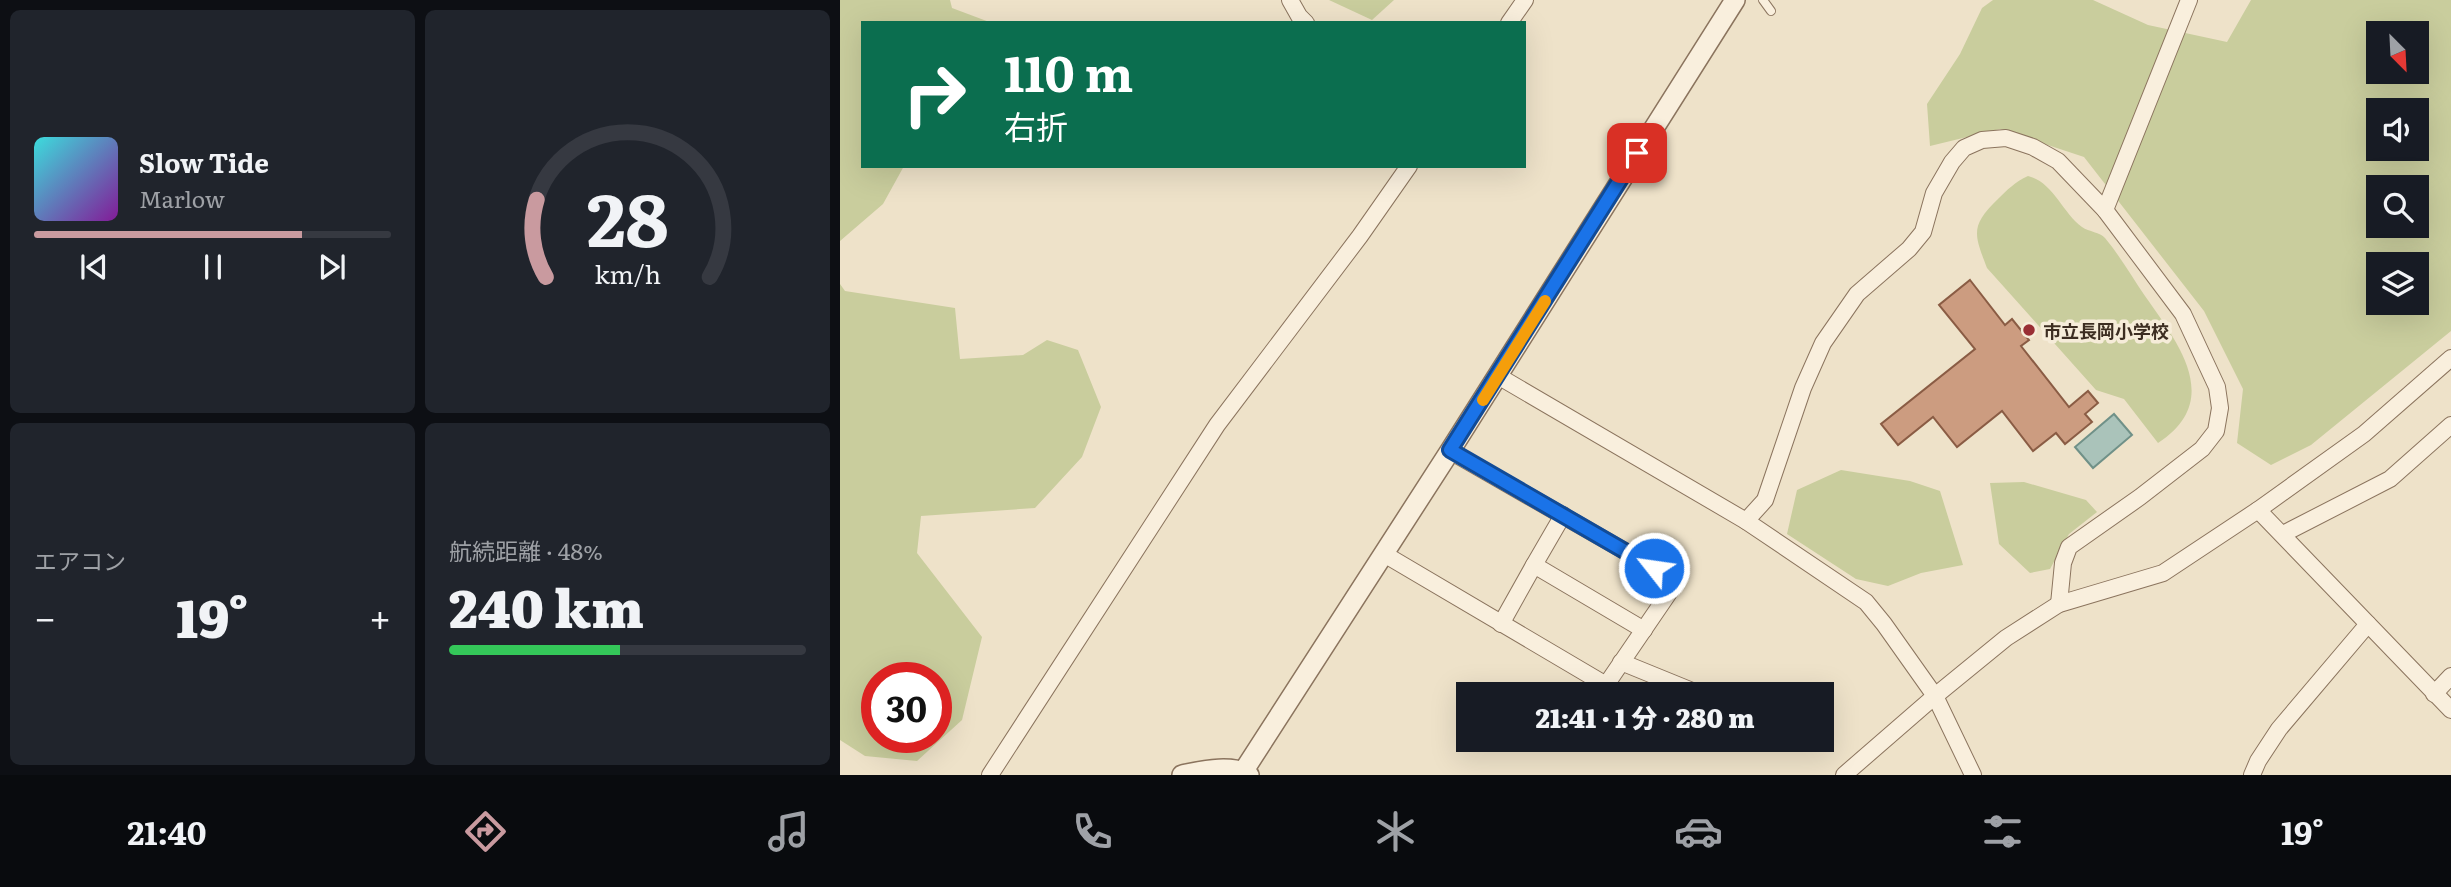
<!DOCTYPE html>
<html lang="ja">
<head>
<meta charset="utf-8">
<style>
	:root { --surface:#171b24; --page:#20242c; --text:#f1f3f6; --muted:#9ea1a6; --line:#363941; --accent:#c99a9f }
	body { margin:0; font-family:Literata,"Noto Sans JP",serif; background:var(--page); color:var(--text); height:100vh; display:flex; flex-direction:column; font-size:26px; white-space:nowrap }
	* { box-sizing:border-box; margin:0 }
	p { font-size:23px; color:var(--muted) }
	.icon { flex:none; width:38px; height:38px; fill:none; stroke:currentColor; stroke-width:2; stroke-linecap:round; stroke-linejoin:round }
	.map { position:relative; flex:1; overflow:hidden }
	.drawer { display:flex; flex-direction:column; gap:10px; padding:10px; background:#0d0f14; width:840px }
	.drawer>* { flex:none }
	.guide { position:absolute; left:21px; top:21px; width:665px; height:147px; border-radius:0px; box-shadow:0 7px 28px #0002; background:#0b6e4f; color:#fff; overflow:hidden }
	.needle { width:46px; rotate:156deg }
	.tools { position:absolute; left:1526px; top:21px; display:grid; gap:14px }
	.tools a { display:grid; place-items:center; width:63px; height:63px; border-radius:0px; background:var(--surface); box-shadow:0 7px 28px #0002; font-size:35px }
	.speed { position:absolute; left:21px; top:662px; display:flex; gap:14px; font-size:35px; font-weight:700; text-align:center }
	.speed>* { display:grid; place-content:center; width:91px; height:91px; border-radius:50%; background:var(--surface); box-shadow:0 7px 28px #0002; line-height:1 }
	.speed .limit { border:10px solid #d22; background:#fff; color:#111 }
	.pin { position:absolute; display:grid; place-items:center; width:60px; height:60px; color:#fff; margin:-30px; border-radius:14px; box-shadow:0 4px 10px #0006 }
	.me { position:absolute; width:77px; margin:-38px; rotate:300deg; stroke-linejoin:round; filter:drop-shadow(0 0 5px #0008) }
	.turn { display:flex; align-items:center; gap:24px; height:147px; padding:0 28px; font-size:32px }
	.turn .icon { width:91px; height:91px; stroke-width:2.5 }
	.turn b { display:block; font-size:49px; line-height:60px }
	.big { font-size:52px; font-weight:800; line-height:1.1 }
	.drawer .card { flex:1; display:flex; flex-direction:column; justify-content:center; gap:10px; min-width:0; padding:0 24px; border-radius:10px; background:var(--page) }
	.drawer .dial { align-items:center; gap:0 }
	.dial svg { height:182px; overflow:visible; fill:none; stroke:var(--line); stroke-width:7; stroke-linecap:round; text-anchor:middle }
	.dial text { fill:var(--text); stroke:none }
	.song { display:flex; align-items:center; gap:21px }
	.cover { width:84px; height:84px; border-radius:10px; background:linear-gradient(135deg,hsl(180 70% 55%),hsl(290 70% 35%)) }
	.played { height:7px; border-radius:4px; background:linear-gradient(90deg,var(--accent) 75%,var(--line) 75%) }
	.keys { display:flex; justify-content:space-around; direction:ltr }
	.heat { display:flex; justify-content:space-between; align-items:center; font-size:38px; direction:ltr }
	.charge { height:10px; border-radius:5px; background:linear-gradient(90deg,#34c759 48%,var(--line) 0) }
	.drawer .tiles { flex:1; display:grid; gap:10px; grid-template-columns:repeat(2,1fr) }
	.trip { position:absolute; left:616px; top:682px; width:378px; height:70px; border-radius:0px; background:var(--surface); box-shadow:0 7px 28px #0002; font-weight:800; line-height:70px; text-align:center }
	.tabs { display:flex; height:112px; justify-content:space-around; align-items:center; background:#090b0e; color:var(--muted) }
	.tabs .icon { width:49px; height:49px }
	.tabs .current { color:var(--accent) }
	.tabs b { font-size:32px; color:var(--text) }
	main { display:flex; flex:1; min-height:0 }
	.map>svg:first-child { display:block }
	.green { fill:#c9cd9d; fill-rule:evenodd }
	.water { fill:#aac3ba; stroke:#709188; stroke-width:2 }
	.building { fill:#cc9c80; stroke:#8a5c44; stroke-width:2 }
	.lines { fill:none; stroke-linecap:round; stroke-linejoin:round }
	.service-casing { stroke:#8b745e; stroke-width:10 }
	.minor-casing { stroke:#8b745e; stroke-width:18 }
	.tertiary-casing { stroke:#8b745e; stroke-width:22 }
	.service { stroke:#f9efdd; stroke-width:8 }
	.minor { stroke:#f9efdd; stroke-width:16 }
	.tertiary { stroke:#f9efdd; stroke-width:19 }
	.route-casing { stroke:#114b97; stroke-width:18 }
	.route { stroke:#1a73e8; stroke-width:12 }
	.slow { stroke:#f59e0b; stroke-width:12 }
	.poi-dot { fill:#992e34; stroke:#f6ecd9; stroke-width:2.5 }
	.labels { text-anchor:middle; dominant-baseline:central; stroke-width:7; stroke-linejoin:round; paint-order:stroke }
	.poi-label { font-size:18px; font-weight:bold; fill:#3c2d21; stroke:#f6ecd9; text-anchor:start }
</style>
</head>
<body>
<main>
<section class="drawer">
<div class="tiles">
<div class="card">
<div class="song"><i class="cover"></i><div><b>Slow Tide</b><p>Marlow</p></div></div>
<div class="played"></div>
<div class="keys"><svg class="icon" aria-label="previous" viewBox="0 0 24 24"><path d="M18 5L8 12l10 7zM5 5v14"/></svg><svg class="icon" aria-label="pause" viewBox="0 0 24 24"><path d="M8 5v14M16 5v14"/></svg><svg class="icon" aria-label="next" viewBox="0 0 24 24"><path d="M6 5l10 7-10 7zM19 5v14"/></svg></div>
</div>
<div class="card dial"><svg viewBox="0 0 100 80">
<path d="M14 69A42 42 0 1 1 86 69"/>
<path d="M14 69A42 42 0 0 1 10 35" stroke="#c99a9f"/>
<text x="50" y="56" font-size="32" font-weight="700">28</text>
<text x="50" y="72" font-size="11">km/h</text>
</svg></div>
<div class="card"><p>エアコン</p>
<div class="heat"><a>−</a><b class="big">19°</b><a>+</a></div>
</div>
<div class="card"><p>航続距離 · 48%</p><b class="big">240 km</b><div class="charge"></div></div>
</div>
</section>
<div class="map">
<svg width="1611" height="775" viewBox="0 0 1611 775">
	<rect width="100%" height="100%" fill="#eee2c9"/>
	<g class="green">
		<polygon points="0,0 110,0 112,8 152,23 23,23 23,166 64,166 43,204 0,241"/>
		<polygon points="489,0 554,0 532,20"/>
		<path d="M1153 0H1253L1308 25 1387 42 1411 0H1611V331L1471 445 1431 465 1397 443 1403 389 1364 311 1244 157 1160 129 1090 146 1087 104 1120 54 1142 8ZM1538 33H1577V72H1538ZM1538 110H1577V149H1538ZM1538 187H1577V226H1538ZM1538 264H1577V303H1538Z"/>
		<path d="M1188 176C1213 182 1222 212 1242 227 1249 232 1260 232 1265 238 1280 256 1292 277 1305 296 1338 343 1384 400 1318 443L1284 399 1256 390 1147 268C1134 234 1130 226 1158 199 1167 190 1175 182 1188 176Z"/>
		<path d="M0 284 5 291 115 308 120 359 183 355 207 340 238 350 261 407 242 457 195 508 81 516 77 553 142 637 122 720 77 761 25 756 0 740ZM96 677V737H37V677Z"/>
		<polygon points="1001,470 1070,481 1100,491 1123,565 1081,573 1048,586 1016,579 947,534 957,490"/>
		<polygon points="1184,482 1246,500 1257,512 1229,534 1210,569 1190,573 1159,544 1150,483"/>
	</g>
	<polygon class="water" points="1274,414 1292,435 1253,468 1235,447"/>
	<polygon class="building" points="1130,280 1165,325 1172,319 1189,340 1181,346 1229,407 1248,391 1258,403 1245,414 1252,422 1225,444 1216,433 1193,451 1162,411 1117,447 1093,417 1058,445 1041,424 1135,349 1099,305"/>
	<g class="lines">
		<g class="service-casing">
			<polyline id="service" points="923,0 931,11"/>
		</g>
		<g class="minor-casing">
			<g id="minor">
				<polyline points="450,0 459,16 466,23"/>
				<polyline points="669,23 685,0"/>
				<polyline points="1265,210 1349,0"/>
				<polyline points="658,376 906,521 1026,602 1044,624 1095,696 1133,775"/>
				<polyline points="1418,510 1611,710"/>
				<polyline points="723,515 694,565 804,630"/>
				<polyline points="906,521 925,500 963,388 983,343 1017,294 1069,249 1083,232 1094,193 1112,162 1124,148 1142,140 1166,138 1193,147 1218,161 1265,210 1343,314 1377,387 1380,408 1376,431 1362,449 1300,497 1229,547 1223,563 1219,604"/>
				<polyline points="1443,534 1550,479 1611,425"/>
				<polyline points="544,554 766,685 837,581 610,451"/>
				<polyline points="661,624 694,565"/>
				<polyline points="781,662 862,695"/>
				<polyline points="1594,694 1611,676"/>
				<polyline points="150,775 377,425 520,236 569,166"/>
				<polyline points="1004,775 1095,696 1166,638 1219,604 1323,573 1418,510 1524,434 1611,358"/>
				<polyline points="1412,775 1418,761 1439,729 1528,624"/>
			</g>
		</g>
		<g class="tertiary-casing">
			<g id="tertiary">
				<path d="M342 775C362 771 391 764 409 775"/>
				<polyline points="401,775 610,451 895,0"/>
			</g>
		</g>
		<use href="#service" class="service"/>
		<use href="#minor" class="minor"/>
		<use href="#tertiary" class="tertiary"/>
	</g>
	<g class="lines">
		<g class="route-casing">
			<polyline id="route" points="797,153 610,450 814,568"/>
		</g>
		<use href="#route" class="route"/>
		<polyline class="slow" points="643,400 705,301"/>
	</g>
	<circle class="poi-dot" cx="1189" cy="330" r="7"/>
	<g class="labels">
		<g class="poi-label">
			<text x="1203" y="330">市立長岡小学校</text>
		</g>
	</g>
</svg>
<div class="tools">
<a><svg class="needle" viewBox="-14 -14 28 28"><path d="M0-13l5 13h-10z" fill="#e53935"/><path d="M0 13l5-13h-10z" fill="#9ea1a6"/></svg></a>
<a><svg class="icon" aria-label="sound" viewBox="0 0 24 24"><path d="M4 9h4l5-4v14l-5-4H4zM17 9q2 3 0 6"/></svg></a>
<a><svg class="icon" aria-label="search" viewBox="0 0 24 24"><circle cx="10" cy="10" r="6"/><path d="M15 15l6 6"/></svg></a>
<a><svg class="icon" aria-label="layers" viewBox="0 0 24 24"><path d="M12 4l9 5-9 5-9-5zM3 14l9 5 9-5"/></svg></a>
</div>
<div class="speed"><div class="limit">30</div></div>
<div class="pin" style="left:797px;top:153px;background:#d93025"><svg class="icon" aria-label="arrive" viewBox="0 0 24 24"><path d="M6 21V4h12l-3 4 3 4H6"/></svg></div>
<svg class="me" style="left:814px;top:568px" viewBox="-20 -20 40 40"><circle r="17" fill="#1a73e8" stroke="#fff" stroke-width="3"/><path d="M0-11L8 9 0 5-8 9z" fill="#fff"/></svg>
<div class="trip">21:41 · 1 分 · 280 m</div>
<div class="guide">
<div class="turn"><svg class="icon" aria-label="right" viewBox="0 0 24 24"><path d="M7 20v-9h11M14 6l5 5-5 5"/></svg><div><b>110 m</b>右折</div></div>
</div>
</div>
</main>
<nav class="tabs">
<b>21:40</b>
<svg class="icon current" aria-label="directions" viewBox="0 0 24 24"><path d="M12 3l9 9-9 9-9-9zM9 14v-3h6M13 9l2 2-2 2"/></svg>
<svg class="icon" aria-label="music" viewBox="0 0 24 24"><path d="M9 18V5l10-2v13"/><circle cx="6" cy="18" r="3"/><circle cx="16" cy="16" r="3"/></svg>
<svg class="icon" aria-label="phone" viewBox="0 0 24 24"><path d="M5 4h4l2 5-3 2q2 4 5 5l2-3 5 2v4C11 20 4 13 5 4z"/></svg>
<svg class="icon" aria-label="climate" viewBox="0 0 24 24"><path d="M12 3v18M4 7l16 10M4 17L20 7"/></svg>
<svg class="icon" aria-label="car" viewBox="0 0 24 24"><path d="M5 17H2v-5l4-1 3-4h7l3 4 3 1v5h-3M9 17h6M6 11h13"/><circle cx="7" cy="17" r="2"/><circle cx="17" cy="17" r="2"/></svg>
<svg class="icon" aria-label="filters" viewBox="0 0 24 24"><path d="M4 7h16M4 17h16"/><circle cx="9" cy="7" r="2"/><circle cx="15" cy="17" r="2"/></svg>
<b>19°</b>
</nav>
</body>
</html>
